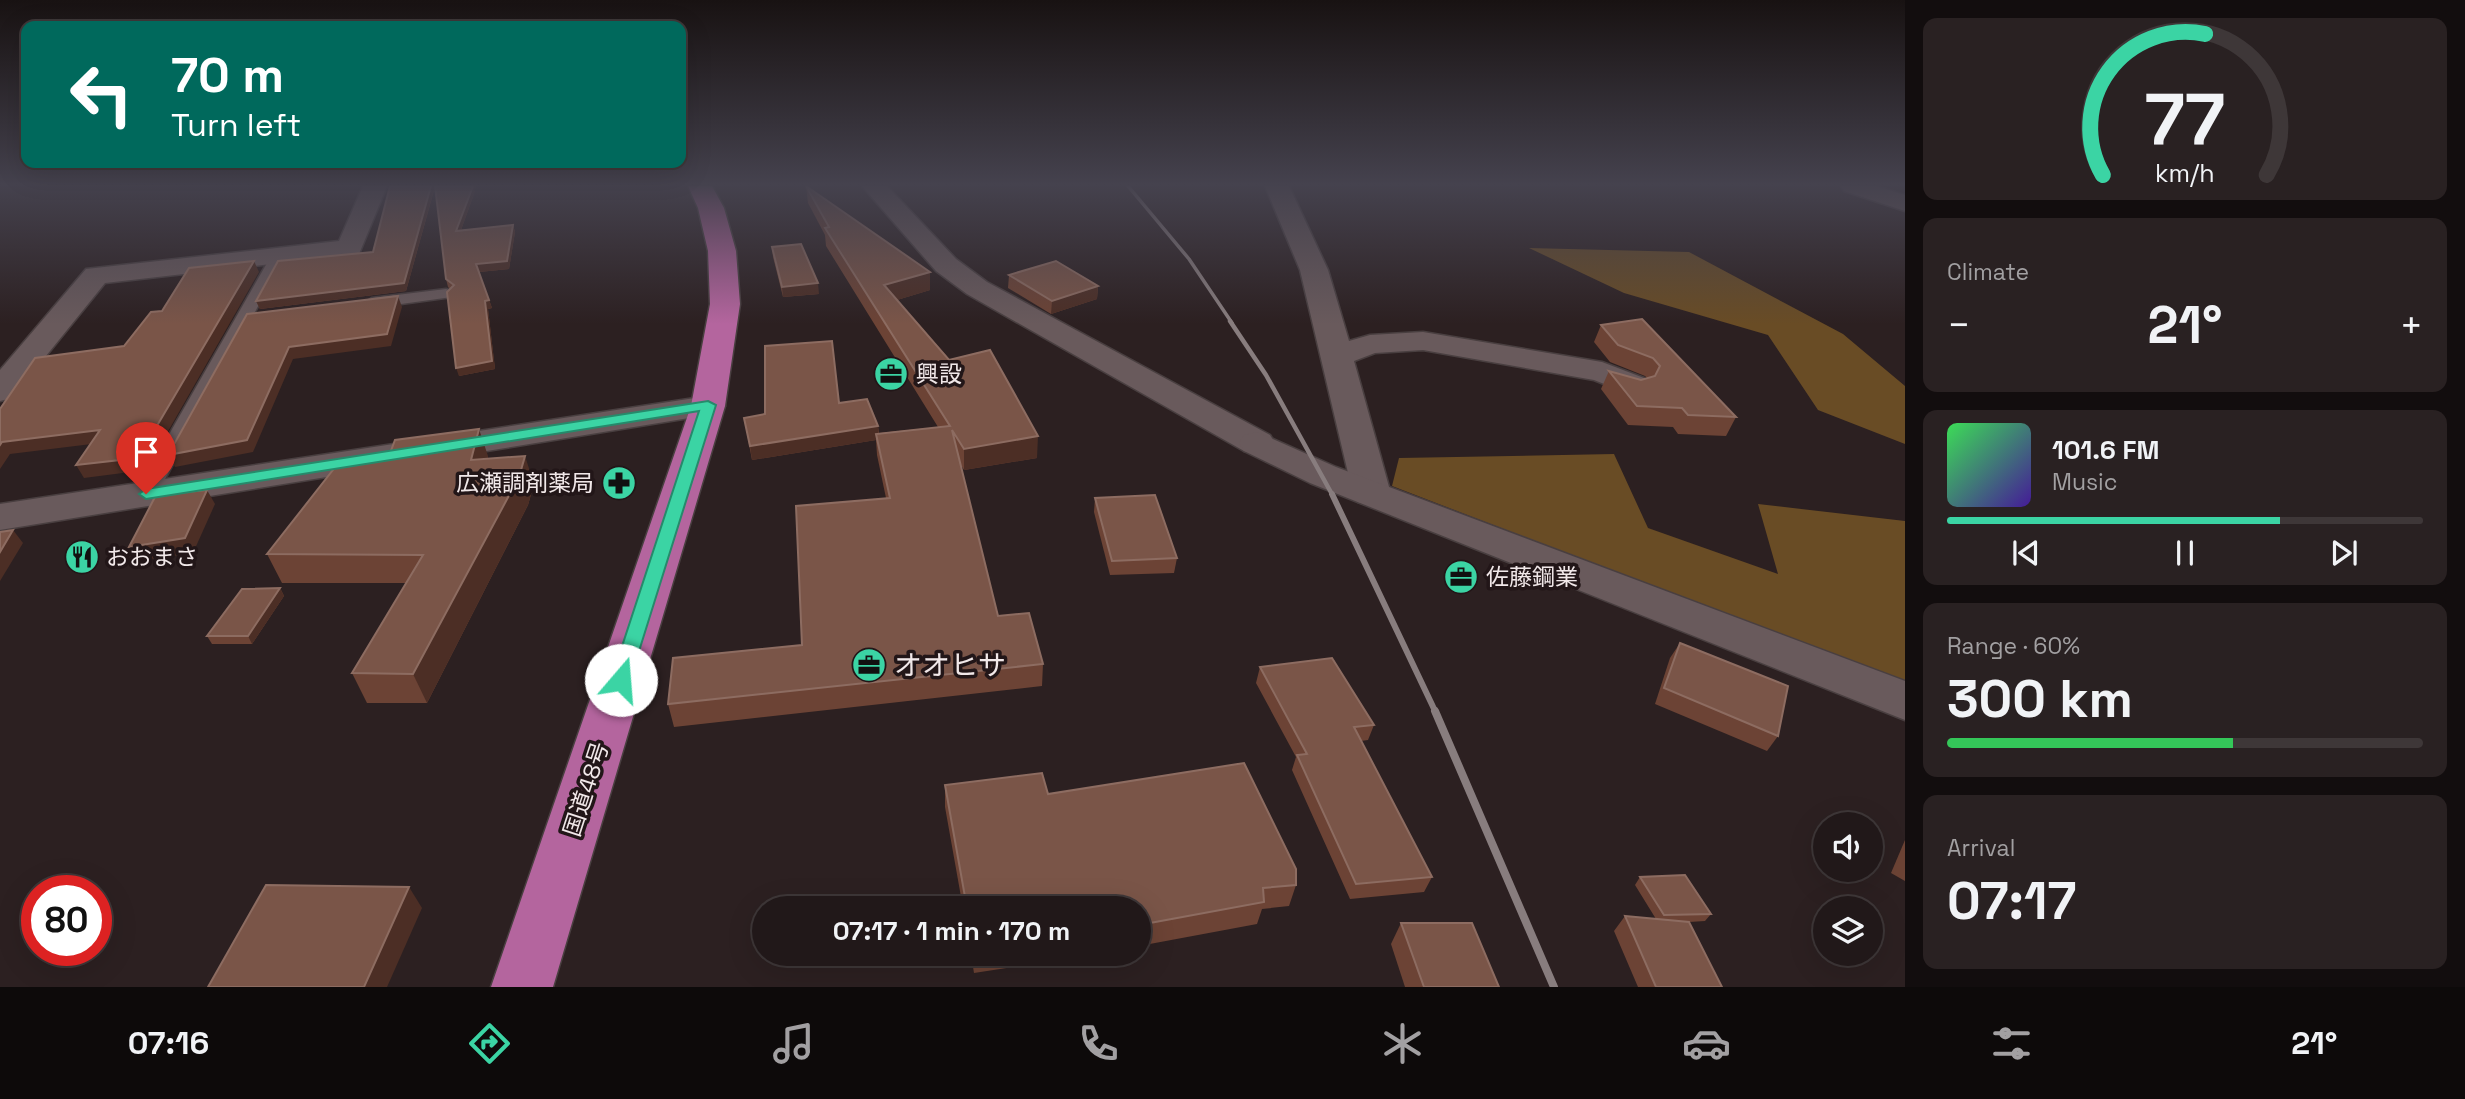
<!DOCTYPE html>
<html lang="en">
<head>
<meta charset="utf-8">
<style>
	:root { --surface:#211819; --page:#292122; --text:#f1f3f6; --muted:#a2a0a2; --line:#3e3738; --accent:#3bd4a4 }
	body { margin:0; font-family:"Space Grotesk","Noto Sans JP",sans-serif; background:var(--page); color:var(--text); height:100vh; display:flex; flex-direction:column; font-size:26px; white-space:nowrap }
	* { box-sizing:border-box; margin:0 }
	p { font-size:23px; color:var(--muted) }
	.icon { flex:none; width:38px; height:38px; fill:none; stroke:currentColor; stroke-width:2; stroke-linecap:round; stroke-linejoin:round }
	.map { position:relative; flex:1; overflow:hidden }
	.details { display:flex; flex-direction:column; gap:18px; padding:18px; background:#120d0e; width:560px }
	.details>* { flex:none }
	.guide { position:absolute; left:21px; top:21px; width:665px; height:147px; border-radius:14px; box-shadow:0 7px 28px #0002,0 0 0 2px var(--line); background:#00695c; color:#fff; overflow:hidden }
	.controls { position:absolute; left:1813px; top:812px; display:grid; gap:14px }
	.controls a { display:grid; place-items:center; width:70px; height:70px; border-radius:50%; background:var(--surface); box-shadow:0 7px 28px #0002,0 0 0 2px var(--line); font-size:35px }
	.speed { position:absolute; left:21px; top:875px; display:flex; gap:14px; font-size:35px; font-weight:700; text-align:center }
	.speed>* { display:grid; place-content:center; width:91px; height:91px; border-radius:50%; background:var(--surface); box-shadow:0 7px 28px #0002,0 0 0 2px var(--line); line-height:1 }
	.speed .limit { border:10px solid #d22; background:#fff; color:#111 }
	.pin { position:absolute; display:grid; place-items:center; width:60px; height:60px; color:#fff; margin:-72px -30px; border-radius:50% 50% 50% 0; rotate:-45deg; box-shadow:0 0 7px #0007 }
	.pin .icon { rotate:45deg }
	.me { position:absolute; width:77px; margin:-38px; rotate:18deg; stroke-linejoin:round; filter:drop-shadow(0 0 5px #0008) }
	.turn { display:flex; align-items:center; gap:24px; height:147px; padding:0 35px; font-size:32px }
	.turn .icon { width:91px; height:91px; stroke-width:2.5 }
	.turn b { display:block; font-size:49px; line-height:60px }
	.big { font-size:52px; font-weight:800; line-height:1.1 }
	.details .widget { flex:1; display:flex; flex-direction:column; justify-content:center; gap:10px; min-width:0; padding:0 24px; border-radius:14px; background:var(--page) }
	.details .dial { align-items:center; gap:0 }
	.dial svg { height:182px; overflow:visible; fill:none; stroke:var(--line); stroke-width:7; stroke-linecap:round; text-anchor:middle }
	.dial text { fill:var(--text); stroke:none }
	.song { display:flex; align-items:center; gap:21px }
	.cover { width:84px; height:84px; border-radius:10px; background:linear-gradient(135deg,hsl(130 70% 55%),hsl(260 70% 35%)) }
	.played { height:7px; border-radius:4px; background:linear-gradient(90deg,var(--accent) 70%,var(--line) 70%) }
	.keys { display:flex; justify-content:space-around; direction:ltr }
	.heat { display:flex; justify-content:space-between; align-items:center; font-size:38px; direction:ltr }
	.charge { height:10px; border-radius:5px; background:linear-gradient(90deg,#34c759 60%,var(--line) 0) }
	.trip { position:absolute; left:752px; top:896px; width:399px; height:70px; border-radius:35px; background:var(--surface); box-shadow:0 7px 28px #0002,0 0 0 2px var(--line); font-weight:800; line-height:70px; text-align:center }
	.menu { display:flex; height:112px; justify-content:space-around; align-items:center; background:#0d0a0a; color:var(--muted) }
	.menu .icon { width:49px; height:49px }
	.menu .on { color:var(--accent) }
	.menu b { font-size:32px; color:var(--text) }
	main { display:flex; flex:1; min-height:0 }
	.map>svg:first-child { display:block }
	.forest { fill:#694c25 }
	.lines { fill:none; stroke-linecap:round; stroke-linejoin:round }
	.service-casing { stroke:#493f40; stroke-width:3 }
	.minor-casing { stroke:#493f40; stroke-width:3 }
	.tertiary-casing { stroke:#493f40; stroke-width:3 }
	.trunk-casing { stroke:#493f40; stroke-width:3 }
	.service { fill:#695a5c; fill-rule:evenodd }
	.minor { fill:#695a5c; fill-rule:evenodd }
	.tertiary { fill:#695a5c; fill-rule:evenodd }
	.trunk { fill:#b4659e; fill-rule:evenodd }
	.rail-far3 { stroke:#887d7e; stroke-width:3.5 }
	.rail-far2 { stroke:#887d7e; stroke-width:4.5 }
	.rail-far1 { stroke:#887d7e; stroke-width:6 }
	.rail { stroke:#887d7e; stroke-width:8 }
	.wall { fill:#6c4335 }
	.shaded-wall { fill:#4c2e25 }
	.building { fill:#7a5548; stroke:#8d6c61; stroke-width:2 }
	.route { fill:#3bd4a4; stroke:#268a6b; stroke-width:2 }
	.labels { text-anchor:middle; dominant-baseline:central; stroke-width:7; stroke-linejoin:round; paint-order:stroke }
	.poi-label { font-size:23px; fill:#f1e8e9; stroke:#221618; text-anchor:start }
	.street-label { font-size:23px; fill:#f1e8e9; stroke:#221618 }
	.near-poi-label { font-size:28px; fill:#f1e8e9; stroke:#221618; text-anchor:start }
</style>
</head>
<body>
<main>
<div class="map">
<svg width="1905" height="987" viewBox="0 0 1905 987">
	<rect width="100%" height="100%" fill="#2c2021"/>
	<g class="forest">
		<polygon points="1529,248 1689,252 1843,334 1905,386 1905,444 1818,410 1768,335 1624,293"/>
		<polygon points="1614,454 1648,528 1778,574 1758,504 1905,521 1905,684 1392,486 1399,458"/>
	</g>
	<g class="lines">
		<g class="service-casing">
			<g id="service">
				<polygon points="278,252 285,256 157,494 153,499 139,499 135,494 271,256"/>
				<polygon points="446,289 452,291 452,297 372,308 364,303 372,298"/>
			</g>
		</g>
		<g class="minor-casing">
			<g id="minor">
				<polygon points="363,186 387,186 359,254 105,283 12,398 0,401 0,370 86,269 339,241"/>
				<polygon points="862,186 887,186 956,259 987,282 1270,435 1275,443 1270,451 1257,454 1244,451 967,294 936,271"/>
				<polygon points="1265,186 1289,186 1328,270 1349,341 1370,335 1423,332 1602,362 1644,378 1649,385 1644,392 1632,395 1594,380 1423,350 1375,353 1354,361 1391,494 1386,502 1372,506 1358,502 1353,494 1300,270"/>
				<polygon points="1841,186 1876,186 1905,195 1905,211 1844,191"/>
				<polygon points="708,396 720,399 725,406 720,413 0,530 0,504"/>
			</g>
		</g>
		<g class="tertiary-casing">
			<polygon id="tertiary" points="1257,432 1336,467 1905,681 1905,720 1310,483 1244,451 1239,443 1244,435"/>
		</g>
		<g class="trunk-casing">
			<polygon id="trunk" points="688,186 712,186 724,208 736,251 740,304 725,406 553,987 491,987 691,406 710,304 708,251 698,208"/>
		</g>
		<use href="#service" class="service"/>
		<use href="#minor" class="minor"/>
		<use href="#tertiary" class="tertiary"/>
		<use href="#trunk" class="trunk"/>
		<polyline class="rail-far3" points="1128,186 1189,259 1232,323"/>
		<polyline class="rail-far2" points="1230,321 1266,375 1333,496"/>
		<polyline class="rail-far1" points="1332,494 1436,713"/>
		<polyline class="rail" points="1435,711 1554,987"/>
	</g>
	<g class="wall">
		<polygon points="390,186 476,186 474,194 461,230 513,225 515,232 509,269 479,272 492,308 488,309 495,369 459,376 450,289 448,287 446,279 435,187 406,291 260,309 256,301 373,252"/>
		<polygon points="806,186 930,290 897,300 1037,458 964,470 961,465 998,616 1043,664 1042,686 674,727 668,704 802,645 886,498 877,455 876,440 752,460 744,418 839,403 878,426 879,433 938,427 826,246 825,235 808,203"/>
		<polygon points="772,247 819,294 783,297 773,257"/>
		<polygon points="1009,275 1098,286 1097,299 1051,314 1008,288"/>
		<polygon points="1642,319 1736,417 1726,436 1678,434 1673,427 1628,425 1601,389 1609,371 1641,380 1647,378 1645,376 1610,362 1594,342 1601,325"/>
		<polygon points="488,456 487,459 534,484 528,505 427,703 367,703 352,673 406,583 282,583 267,554"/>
		<polygon points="1095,498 1177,558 1174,573 1110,575 1094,512"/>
		<polygon points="280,588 284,596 252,644 212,644 207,636"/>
		<polygon points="1680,643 1778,736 1767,751 1655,704 1670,658"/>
		<polygon points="1260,667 1374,725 1368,740 1361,741 1432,877 1424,892 1350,899 1292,770 1296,757 1256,683"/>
		<polygon points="945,785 1048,794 1296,885 1289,906 1262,909 1257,924 1139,946 1139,908 963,908 945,807"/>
		<polygon points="1905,840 1905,881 1891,873"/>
		<polygon points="1640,877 1711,914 1705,921 1689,922 1722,987 1638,987 1614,931 1625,916 1656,919 1635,885"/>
		<polygon points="1401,923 1499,987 1405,987 1391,944"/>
		<polygon points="971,954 1098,954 974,973"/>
	</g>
	<g class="shaded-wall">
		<polygon points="431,186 435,186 406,291 260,309 256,301 404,283"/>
		<polygon points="473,186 476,186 474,194 458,238 456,231"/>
		<polygon points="513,225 515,232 509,269 479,272 476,264"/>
		<polygon points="254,261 259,272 146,470 84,478 76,465"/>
		<polygon points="930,272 930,290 884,304 884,285"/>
		<polygon points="818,283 819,294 783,297 782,287"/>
		<polygon points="1098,286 1097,299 1051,314 1052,301"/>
		<polygon points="398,296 402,307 391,346 293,359 253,452 175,467 168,455 289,347"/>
		<polygon points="489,300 492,308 488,309 495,369 459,376 456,368 485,301"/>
		<polygon points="878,426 879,440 876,434 876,440 752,460 750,446"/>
		<polygon points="479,429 488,456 480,488 471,460"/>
		<polygon points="100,430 108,442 10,454 0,469 0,445 2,442"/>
		<polygon points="1038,436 1037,458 964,470 964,449"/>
		<polygon points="525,456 534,484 528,505 427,703 413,674"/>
		<polygon points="207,490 215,504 193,553 138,561 129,547"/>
		<polygon points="13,530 23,543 0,581 0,552"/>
		<polygon points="280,588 284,596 252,644 248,636"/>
		<polygon points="409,887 422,908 387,987 364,987"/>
	</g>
	<g class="building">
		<polygon points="390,186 431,186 404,283 256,301 278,261 373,252"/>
		<polygon points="435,186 473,186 456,231 513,225 507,261 476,264 489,300 485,301 492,361 456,368 447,292 454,285 446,279"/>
		<polygon points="806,186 930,272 884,285 949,360 990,350 1038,436 964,449 952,430 998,616 1029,613 1043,664 668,704 673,658 802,645 796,506 890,498 876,434 950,426 825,228 829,227"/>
		<polygon points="801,244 818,283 782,287 772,247"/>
		<polygon points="254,261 138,458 76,465 100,430 2,442 0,445 0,409 35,358 124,346 151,312 162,311 189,268"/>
		<polygon points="1056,261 1098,286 1052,301 1009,275"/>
		<polygon points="398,296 387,334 289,347 247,440 168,455 247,314"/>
		<polygon points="1642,319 1736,417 1688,415 1682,408 1637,406 1609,371 1641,380 1655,376 1660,366 1653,358 1618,345 1601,325"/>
		<polygon points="832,341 839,403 867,399 878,426 750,446 744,418 765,414 765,346"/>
		<polygon points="479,429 471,460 525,456 519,477 413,674 352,673 423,555 267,554 340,461 389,456 395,440"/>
		<polygon points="207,490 185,538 129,547 156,495"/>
		<polygon points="1155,495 1177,558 1112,561 1095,498"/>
		<polygon points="13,530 0,552 0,532"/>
		<polygon points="280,588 248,636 207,636 242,589"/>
		<polygon points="1680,643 1788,686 1778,736 1664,688"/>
		<polygon points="1332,658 1374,725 1354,727 1432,877 1356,884 1297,755 1307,754 1260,667"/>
		<polygon points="1244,763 1296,869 1296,885 1263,888 1264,902 1139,925 1139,908 967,908 945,785 1042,773 1048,794"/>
		<polygon points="1685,875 1711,914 1664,915 1640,877"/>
		<polygon points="266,885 409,887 364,987 208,987"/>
		<polygon points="1625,916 1689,922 1722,987 1656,987"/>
		<polygon points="1401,923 1472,923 1499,987 1424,987"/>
	</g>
	<linearGradient id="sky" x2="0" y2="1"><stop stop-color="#181212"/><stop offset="0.57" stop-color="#45424e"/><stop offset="1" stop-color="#45424e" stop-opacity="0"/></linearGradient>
	<rect width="1905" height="324" fill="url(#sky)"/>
	<polygon class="route" points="708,401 716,405 630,680 621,688 611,680 699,411 146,499 139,494 146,489"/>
	<defs>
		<g id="office-disc" transform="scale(1.75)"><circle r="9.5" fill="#3bd4a4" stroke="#221618"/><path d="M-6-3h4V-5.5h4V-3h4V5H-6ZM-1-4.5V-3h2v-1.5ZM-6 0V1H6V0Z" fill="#111"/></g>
		<g id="pharmacy-disc" transform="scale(1.75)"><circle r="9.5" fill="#3bd4a4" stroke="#221618"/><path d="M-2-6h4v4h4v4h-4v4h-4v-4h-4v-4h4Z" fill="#111"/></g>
		<g id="restaurant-disc" transform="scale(1.75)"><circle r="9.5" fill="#3bd4a4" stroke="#221618"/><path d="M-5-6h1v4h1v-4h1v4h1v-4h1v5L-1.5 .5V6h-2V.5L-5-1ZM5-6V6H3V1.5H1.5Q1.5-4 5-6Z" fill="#111"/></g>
	</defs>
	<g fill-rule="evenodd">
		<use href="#office-disc" x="891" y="374"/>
		<use href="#pharmacy-disc" x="619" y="483"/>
		<use href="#restaurant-disc" x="82" y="557"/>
		<use href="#office-disc" x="1461" y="577"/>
		<use href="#office-disc" x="869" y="665"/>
	</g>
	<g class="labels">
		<g class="poi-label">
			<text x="916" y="374">興設</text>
			<text x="594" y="483" text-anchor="end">広瀬調剤薬局</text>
			<text x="106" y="557">おおまさ</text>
			<text x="1486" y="577">佐藤鋼業</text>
		</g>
		<g class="street-label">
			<text transform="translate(586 789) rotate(-72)">国道48号</text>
		</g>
		<g class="near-poi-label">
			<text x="894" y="665">オオヒサ</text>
		</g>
	</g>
</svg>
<div class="controls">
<a><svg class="icon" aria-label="sound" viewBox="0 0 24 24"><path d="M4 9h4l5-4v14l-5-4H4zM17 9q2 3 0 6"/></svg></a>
<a><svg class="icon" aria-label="layers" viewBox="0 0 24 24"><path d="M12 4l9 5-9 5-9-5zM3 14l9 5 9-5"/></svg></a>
</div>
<div class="speed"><div class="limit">80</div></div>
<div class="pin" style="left:146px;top:494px;background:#d93025"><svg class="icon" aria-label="arrive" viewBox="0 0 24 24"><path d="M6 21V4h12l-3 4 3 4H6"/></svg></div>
<svg class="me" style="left:621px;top:680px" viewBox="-20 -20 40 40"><circle r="19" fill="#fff"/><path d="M0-13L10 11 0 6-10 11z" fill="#3bd4a4"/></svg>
<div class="trip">07:17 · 1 min · 170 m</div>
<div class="guide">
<div class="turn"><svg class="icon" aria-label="left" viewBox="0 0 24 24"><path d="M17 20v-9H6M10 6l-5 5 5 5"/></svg><div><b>70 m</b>Turn left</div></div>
</div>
</div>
<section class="details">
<div class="widget dial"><svg viewBox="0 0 100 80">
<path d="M14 69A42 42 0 1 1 86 69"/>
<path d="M14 69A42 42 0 0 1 59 7" stroke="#3bd4a4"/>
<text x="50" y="56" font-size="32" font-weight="700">77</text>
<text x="50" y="72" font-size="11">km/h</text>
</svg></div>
<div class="widget"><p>Climate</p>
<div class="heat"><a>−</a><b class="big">21°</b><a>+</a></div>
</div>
<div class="widget">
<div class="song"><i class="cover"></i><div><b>101.6 FM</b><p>Music</p></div></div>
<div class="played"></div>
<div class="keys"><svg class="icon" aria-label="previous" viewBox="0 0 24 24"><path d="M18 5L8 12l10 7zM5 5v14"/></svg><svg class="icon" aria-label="pause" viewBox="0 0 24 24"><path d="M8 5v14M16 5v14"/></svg><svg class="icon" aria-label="next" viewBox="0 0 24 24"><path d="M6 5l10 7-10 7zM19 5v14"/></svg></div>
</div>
<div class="widget"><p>Range · 60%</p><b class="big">300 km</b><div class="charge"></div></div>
<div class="widget"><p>Arrival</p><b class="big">07:17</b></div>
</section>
</main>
<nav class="menu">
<b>07:16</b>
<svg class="icon on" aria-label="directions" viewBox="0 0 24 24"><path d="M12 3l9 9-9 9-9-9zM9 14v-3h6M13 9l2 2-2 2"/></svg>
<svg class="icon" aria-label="music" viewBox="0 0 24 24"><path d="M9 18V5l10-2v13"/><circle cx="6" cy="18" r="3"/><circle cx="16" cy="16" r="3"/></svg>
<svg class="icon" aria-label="phone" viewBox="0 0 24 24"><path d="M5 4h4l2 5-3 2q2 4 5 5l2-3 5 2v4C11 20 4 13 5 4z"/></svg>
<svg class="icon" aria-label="climate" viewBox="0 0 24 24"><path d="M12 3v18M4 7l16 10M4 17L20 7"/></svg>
<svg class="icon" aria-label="car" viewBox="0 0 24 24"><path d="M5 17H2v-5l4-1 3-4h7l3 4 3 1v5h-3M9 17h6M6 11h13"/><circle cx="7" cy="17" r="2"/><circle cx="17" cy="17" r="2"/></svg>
<svg class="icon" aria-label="filters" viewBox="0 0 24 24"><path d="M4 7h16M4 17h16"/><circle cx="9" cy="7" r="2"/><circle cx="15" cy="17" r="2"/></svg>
<b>21°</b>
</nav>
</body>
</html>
